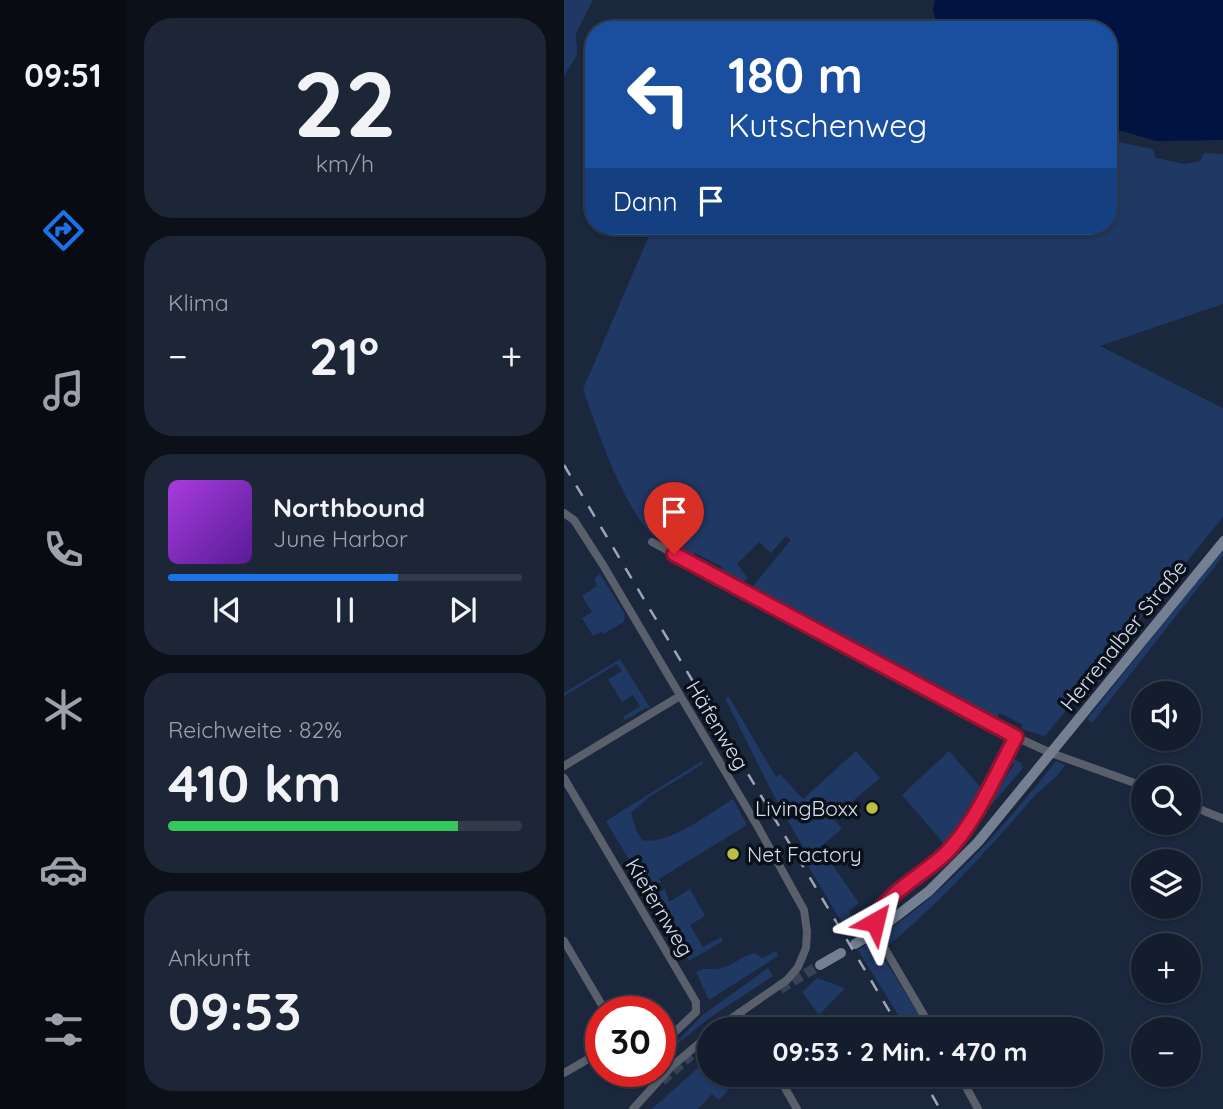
<!DOCTYPE html>
<html lang="de">
<head>
<meta charset="utf-8">
<style>
	:root { --surface:#141d2e; --page:#1d2636; --text:#f1f3f6; --muted:#9da2aa; --line:#333b4a; --accent:#1a73e8 }
	body { margin:0; font-family:Quicksand,sans-serif; background:var(--page); color:var(--text); height:100vh; display:flex; flex-direction:column; font-size:26px; white-space:nowrap }
	* { box-sizing:border-box; margin:0 }
	p { font-size:23px; color:var(--muted) }
	.icon { flex:none; width:38px; height:38px; fill:none; stroke:currentColor; stroke-width:2; stroke-linecap:round; stroke-linejoin:round }
	.map { position:relative; flex:1; overflow:hidden }
	.drawer { display:flex; flex-direction:column; gap:18px; padding:18px; background:#0b1019; width:438px }
	.drawer>* { flex:none }
	.top-card { position:absolute; left:21px; top:21px; width:532px; height:214px; border-radius:28px; box-shadow:0 2px 5px #0004,0 0 0 2px var(--line); background:#1a4fa0; color:#fff; overflow:hidden }
	.tools { position:absolute; left:567px; top:681px; display:grid; gap:14px }
	.tools a { display:grid; place-items:center; width:70px; height:70px; border-radius:50%; background:var(--surface); box-shadow:0 2px 5px #0004,0 0 0 2px var(--line); font-size:35px }
	.speed { position:absolute; left:21px; top:996px; display:flex; gap:14px; font-size:35px; font-weight:700; text-align:center }
	.speed>* { display:grid; place-content:center; width:91px; height:91px; border-radius:50%; background:var(--surface); box-shadow:0 2px 5px #0004,0 0 0 2px var(--line); line-height:1 }
	.speed .limit { border:10px solid #d22; background:#fff; color:#111 }
	.pin { position:absolute; display:grid; place-items:center; width:60px; height:60px; color:#fff; margin:-72px -30px; border-radius:50% 50% 50% 0; rotate:-45deg; box-shadow:0 0 7px #0007 }
	.pin .icon { rotate:45deg }
	.me { position:absolute; width:77px; margin:-38px; rotate:37deg; stroke-linejoin:round; filter:drop-shadow(0 0 5px #0008) }
	.turn { display:flex; align-items:center; gap:24px; height:147px; padding:0 28px; font-size:32px }
	.turn .icon { width:91px; height:91px; stroke-width:2.5 }
	.turn b { display:block; font-size:49px; line-height:60px }
	.then { display:flex; align-items:center; height:66px; padding:0 28px; background:#0003; gap:14px; font-size:26px }
	.big { font-size:52px; font-weight:800; line-height:1.1 }
	.drawer .tile { flex:1; display:flex; flex-direction:column; justify-content:center; gap:10px; min-width:0; padding:0 24px; border-radius:28px; background:var(--page) }
	.drawer .dial { align-items:center; gap:0 }
	.dial b { font-size:91px; line-height:1 }
	.song { display:flex; align-items:center; gap:21px }
	.cover { width:84px; height:84px; border-radius:10px; background:linear-gradient(135deg,hsl(280 70% 55%),hsl(270 70% 35%)) }
	.played { height:7px; border-radius:4px; background:linear-gradient(90deg,var(--accent) 65%,var(--line) 65%) }
	.keys { display:flex; justify-content:space-around; direction:ltr }
	.heat { display:flex; justify-content:space-between; align-items:center; font-size:38px; direction:ltr }
	.charge { height:10px; border-radius:5px; background:linear-gradient(90deg,#34c759 82%,var(--line) 0) }
	.trip { position:absolute; left:133px; top:1017px; width:406px; height:70px; border-radius:35px; background:var(--surface); box-shadow:0 2px 5px #0004,0 0 0 2px var(--line); font-weight:800; line-height:70px; text-align:center }
	main { display:flex; flex:1; min-height:0 }
	.menu { display:flex; flex-direction:column; width:126px; justify-content:space-around; align-items:center; background:#080c12; color:var(--muted) }
	.menu .icon { width:49px; height:49px }
	.menu .selected { color:var(--accent) }
	.menu b { font-size:32px; color:var(--text) }
	.map>svg:first-child { display:block }
	.green { fill:#203864 }
	.water { fill:#001343 }
	.lines { fill:none; stroke-linecap:round; stroke-linejoin:round }
	.secondary-tunnel { stroke:#364257; stroke-width:10; stroke-dasharray:10 5; stroke-linecap:butt }
	.minor { stroke:#59606b; stroke-width:8 }
	.secondary { stroke:#757f92; stroke-width:10 }
	.rail { stroke:#9ca6b7; stroke-width:2.5; stroke-dasharray:12 12; stroke-linecap:butt }
	.minor-bridge { stroke:#59606b; stroke-width:8 }
	.route-casing { stroke:#92132f; stroke-width:18 }
	.route { stroke:#e11d48; stroke-width:12 }
	.poi-dot { fill:#bbc044; stroke:#0a101a; stroke-width:2.5 }
	.labels { text-anchor:middle; dominant-baseline:central; stroke-width:7; stroke-linejoin:round; paint-order:stroke }
	.street-label { font-size:21px; fill:#d5deed; stroke:#0a101a }
	.poi-label { font-size:21px; fill:#d5deed; stroke:#0a101a; text-anchor:end }
</style>
</head>
<body>
<main>
<nav class="menu">
<b>09:51</b>
<svg class="icon selected" aria-label="directions" viewBox="0 0 24 24"><path d="M12 3l9 9-9 9-9-9zM9 14v-3h6M13 9l2 2-2 2"/></svg>
<svg class="icon" aria-label="music" viewBox="0 0 24 24"><path d="M9 18V5l10-2v13"/><circle cx="6" cy="18" r="3"/><circle cx="16" cy="16" r="3"/></svg>
<svg class="icon" aria-label="phone" viewBox="0 0 24 24"><path d="M5 4h4l2 5-3 2q2 4 5 5l2-3 5 2v4C11 20 4 13 5 4z"/></svg>
<svg class="icon" aria-label="climate" viewBox="0 0 24 24"><path d="M12 3v18M4 7l16 10M4 17L20 7"/></svg>
<svg class="icon" aria-label="car" viewBox="0 0 24 24"><path d="M5 17H2v-5l4-1 3-4h7l3 4 3 1v5h-3M9 17h6M6 11h13"/><circle cx="7" cy="17" r="2"/><circle cx="17" cy="17" r="2"/></svg>
<svg class="icon" aria-label="filters" viewBox="0 0 24 24"><path d="M4 7h16M4 17h16"/><circle cx="9" cy="7" r="2"/><circle cx="15" cy="17" r="2"/></svg>
</nav>
<section class="drawer">
<div class="tile dial"><b>22</b><p>km/h</p></div>
<div class="tile"><p>Klima</p>
<div class="heat"><a>−</a><b class="big">21°</b><a>+</a></div>
</div>
<div class="tile">
<div class="song"><i class="cover"></i><div><b>Northbound</b><p>June Harbor</p></div></div>
<div class="played"></div>
<div class="keys"><svg class="icon" aria-label="previous" viewBox="0 0 24 24"><path d="M18 5L8 12l10 7zM5 5v14"/></svg><svg class="icon" aria-label="pause" viewBox="0 0 24 24"><path d="M8 5v14M16 5v14"/></svg><svg class="icon" aria-label="next" viewBox="0 0 24 24"><path d="M6 5l10 7-10 7zM19 5v14"/></svg></div>
</div>
<div class="tile"><p>Reichweite · 82%</p><b class="big">410 km</b><div class="charge"></div></div>
<div class="tile"><p>Ankunft</p><b class="big">09:53</b></div>
</section>
<div class="map">
<svg width="660" height="1109" viewBox="0 0 660 1109">
	<rect width="100%" height="100%" fill="#1a273d"/>
	<g class="green">
		<polygon points="0,0 29,0 12,33 13,55 0,76"/>
		<path d="M544 140 589 149 592 158 621 164 636 161 640 153 659 154V304L536 346 659 408V517L481 736 457 729 459 725 436 713 432 720 192 593 189 586 227 540 222 536 207 553 195 542 173 564 184 578 177 584 156 573 158 567 131 553 128 558 113 551 116 546 102 537 98 543C62 520 33 428 19 389L88 229 109 226H544Z"/>
		<polygon points="659,548 659,556 528,723 523,719"/>
		<polygon points="36,574 61,614 60,622 39,634 37,632 29,636 18,618 28,612 18,596 33,586 30,579"/>
		<polygon points="56,659 87,709 82,708 61,720 59,717 76,706 69,695 58,702 44,679 58,671 53,664 0,696 0,693"/>
		<polygon points="165,697 212,777 216,774 239,799 292,751 316,778 269,818 278,829 256,847 295,903 285,911 294,929 285,935 238,855 240,849 211,798 161,698"/>
		<polygon points="385,751 417,788 381,845 338,795"/>
		<polygon points="446,757 457,763 459,768 410,825 434,777 440,780 450,764 444,760"/>
		<path d="M138 761 139 764 85 797 67 813 72 830 78 840C104 846 146 813 169 799L183 825 95 879 97 882 91 885 95 892 101 889 105 902 126 889 141 916 126 925 139 947 157 937 159 941 125 961 42 821Z"/>
		<path d="M492 761 501 765C493 779 478 787 467 800 422 852 377 901 324 946L318 934C385 890 442 824 492 761Z"/>
		<polygon points="303,944 309,952 314,949 356,1016 346,1022 349,1029 343,1029 294,950"/>
		<path d="M212 951 214 956 145 1000 132 972C140 967 145 970 154 969 167 967 177 956 191 953L198 958Z"/>
		<polygon points="204,968 209,976 144,1019 96,1058 140,1014"/>
		<polygon points="253,978 281,988 255,1015 238,992"/>
		<polygon points="145,1058 145,1074 177,1075 155,1100 148,1094 134,1109 88,1109"/>
	</g>
	<polygon class="water" points="371,0 659,0 659,140 592,141 544,127 544,30 375,30 369,11"/>
	<g class="lines">
		<g class="secondary-tunnel">
			<polyline points="216,989 256,965"/>
			<polyline points="98,1081 127,1055"/>
		</g>
		<g class="minor">
			<polyline points="0,513 10,520 39,565 194,827 240,910 243,932 242,948 234,967 223,980 152,1029"/>
			<polyline points="88,542 452,737 487,753 579,786"/>
			<polyline points="0,766 116,696"/>
			<polyline points="0,778 132,1002 132,1012 96,1046"/>
			<polyline points="625,805 660,819"/>
			<polyline points="313,914 320,904 355,877 397,835 452,737"/>
			<polyline points="314,937 368,1029"/>
			<polyline points="0,941 42,1012"/>
			<polyline points="175,1013 186,1029"/>
			<polyline points="79,1071 89,1085"/>
			<polyline points="0,1073 26,1058"/>
			<polyline points="213,1074 233,1109"/>
			<polyline points="395,1074 414,1109"/>
			<polyline points="69,1109 107,1067 145,1035"/>
		</g>
		<g class="secondary">
			<polyline points="317,928 365,891 414,842 660,541"/>
			<polyline points="291,944 306,935"/>
			<polyline points="256,965 277,953"/>
		</g>
		<g class="rail">
			<polyline points="0,465 336,1029"/>
			<polyline points="356,1074 376,1109"/>
		</g>
		<polyline class="minor-bridge" points="313,914 311,927 314,937"/>
	</g>
	<g class="lines">
		<g class="route-casing">
			<path id="route" d="M110 554 452 737C431 775 413 821 383 852 364 872 315 897 311 922"/>
		</g>
		<use href="#route" class="route"/>
	</g>
	<g class="poi-dot">
		<circle cx="308" cy="808" r="7"/>
		<circle cx="169" cy="854" r="7"/>
	</g>
	<g class="labels">
		<g class="street-label">
			<text transform="translate(559 635) rotate(-51)">Herrenalber Straße</text>
			<text transform="translate(154 725) rotate(59)">Häfenweg</text>
			<text transform="translate(96 907) rotate(59)">Kiefernweg</text>
		</g>
		<g class="poi-label">
			<text x="294" y="808">LivingBoxx</text>
			<text x="183" y="854" text-anchor="start">Net Factory</text>
		</g>
	</g>
</svg>
<div class="tools">
<a><svg class="icon" aria-label="sound" viewBox="0 0 24 24"><path d="M4 9h4l5-4v14l-5-4H4zM17 9q2 3 0 6"/></svg></a>
<a><svg class="icon" aria-label="search" viewBox="0 0 24 24"><circle cx="10" cy="10" r="6"/><path d="M15 15l6 6"/></svg></a>
<a><svg class="icon" aria-label="layers" viewBox="0 0 24 24"><path d="M12 4l9 5-9 5-9-5zM3 14l9 5 9-5"/></svg></a>
<a>+</a>
<a>−</a>
</div>
<div class="speed"><div class="limit">30</div></div>
<div class="pin" style="left:110px;top:554px;background:#d93025"><svg class="icon" aria-label="arrive" viewBox="0 0 24 24"><path d="M6 21V4h12l-3 4 3 4H6"/></svg></div>
<svg class="me" style="left:311px;top:922px" viewBox="-20 -20 40 40"><path d="M0-17L14 15 0 8-14 15z" fill="#e11d48" stroke="#fff" stroke-width="4"/></svg>
<div class="trip">09:53 · 2 Min. · 470 m</div>
<div class="top-card">
<div class="turn"><svg class="icon" aria-label="left" viewBox="0 0 24 24"><path d="M17 20v-9H6M10 6l-5 5 5 5"/></svg><div><b>180 m</b>Kutschenweg</div></div>
<div class="then">Dann<svg class="icon" aria-label="arrive" viewBox="0 0 24 24"><path d="M6 21V4h12l-3 4 3 4H6"/></svg></div>
</div>
</div>
</main>
</body>
</html>
